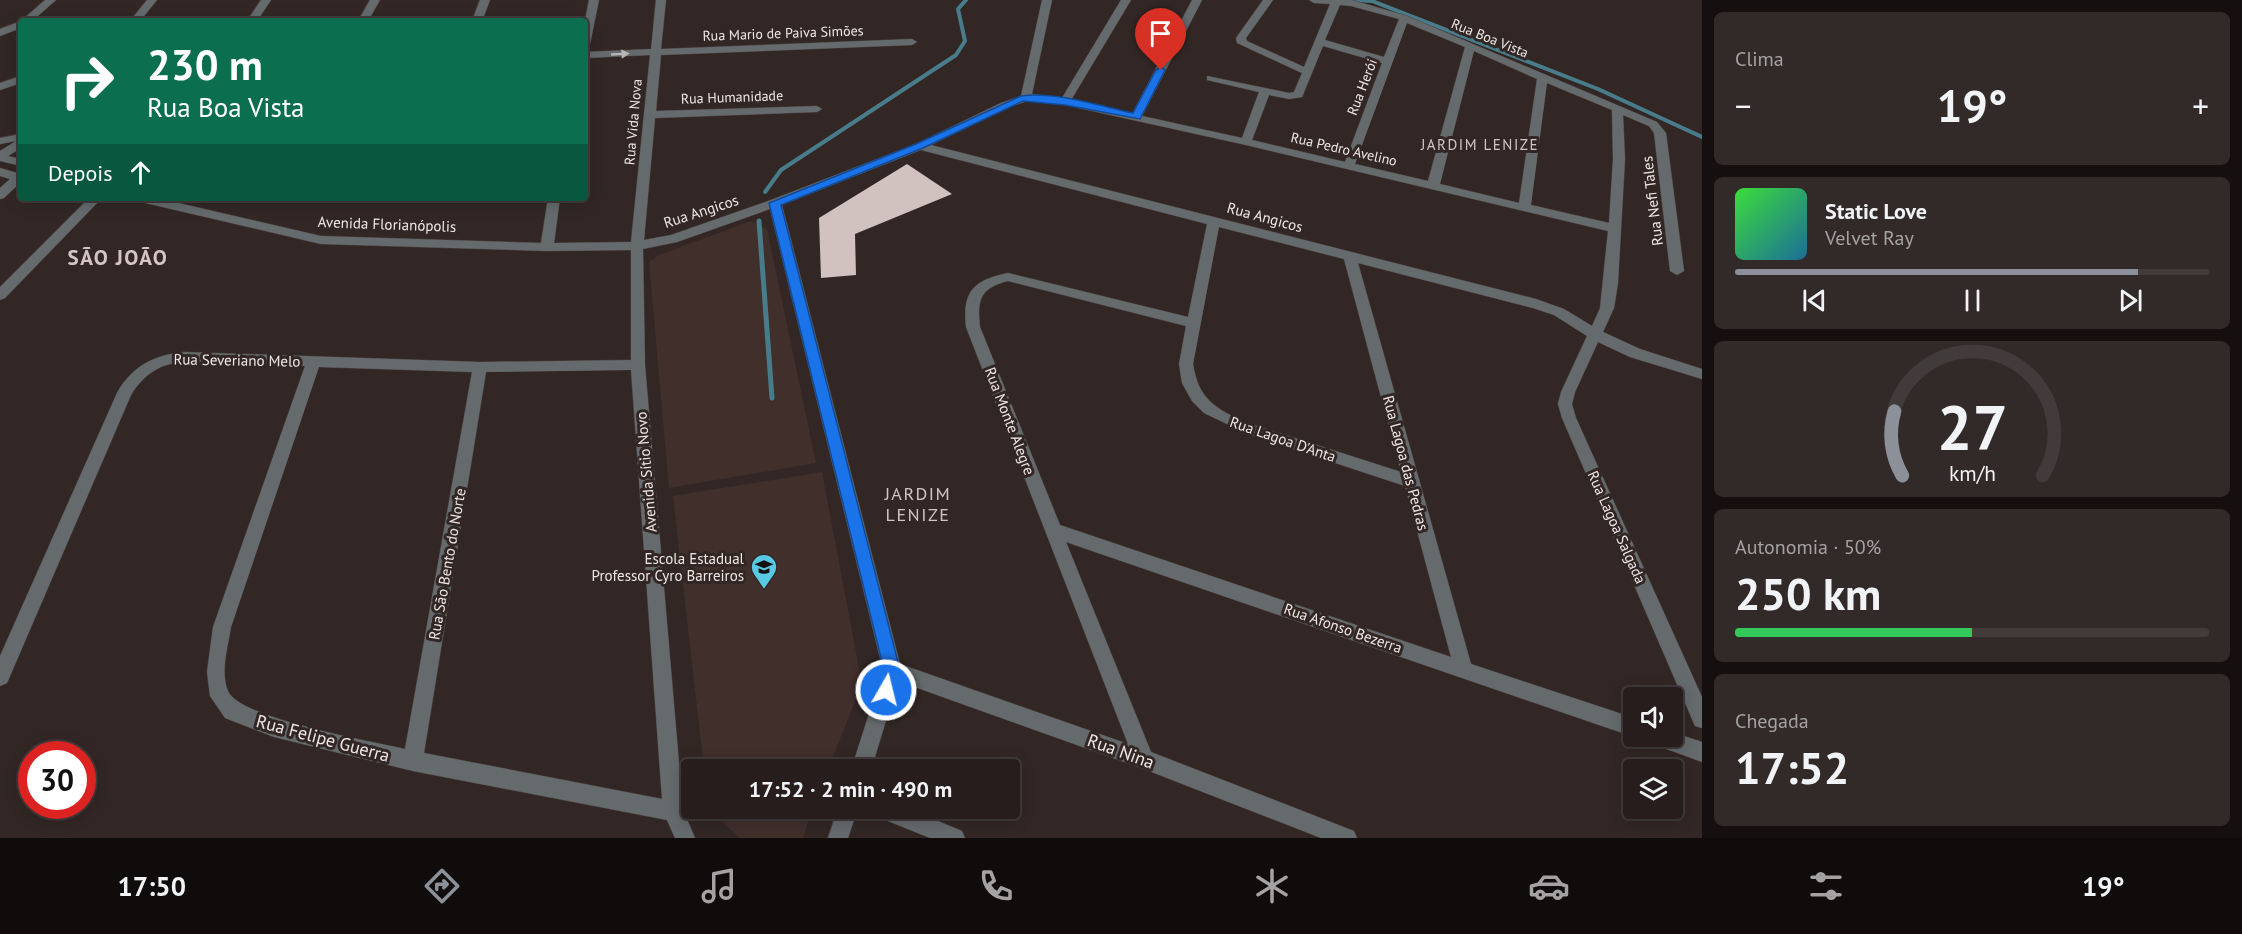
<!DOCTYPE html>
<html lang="pt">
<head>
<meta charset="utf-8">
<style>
	:root { --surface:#261d1c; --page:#322a29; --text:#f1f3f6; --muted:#a4a2a3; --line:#423b3b; --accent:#8c9099 }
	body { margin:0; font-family:"PT Sans",sans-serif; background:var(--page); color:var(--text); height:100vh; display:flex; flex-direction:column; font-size:22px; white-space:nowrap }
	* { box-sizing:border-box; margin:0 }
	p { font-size:20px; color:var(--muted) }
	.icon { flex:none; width:33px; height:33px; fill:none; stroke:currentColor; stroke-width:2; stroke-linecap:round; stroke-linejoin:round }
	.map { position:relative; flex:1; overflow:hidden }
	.side { display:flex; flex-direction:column; gap:12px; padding:12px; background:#15100f; width:540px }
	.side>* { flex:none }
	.guide { position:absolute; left:18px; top:18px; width:570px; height:183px; border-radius:6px; box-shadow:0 3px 15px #0003,0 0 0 2px var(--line); background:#0b6e4f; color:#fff; overflow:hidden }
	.controls { position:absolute; left:1623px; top:687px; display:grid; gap:12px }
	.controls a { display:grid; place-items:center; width:60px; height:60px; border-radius:6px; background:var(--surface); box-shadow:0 3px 15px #0003,0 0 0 2px var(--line); font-size:30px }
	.speed { position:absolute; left:18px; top:741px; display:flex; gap:12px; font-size:30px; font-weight:700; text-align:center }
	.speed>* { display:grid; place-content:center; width:78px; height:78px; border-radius:50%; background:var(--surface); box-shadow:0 3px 15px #0003,0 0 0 2px var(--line); line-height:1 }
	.speed .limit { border:9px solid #d22; background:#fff; color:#111 }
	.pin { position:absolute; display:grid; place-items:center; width:51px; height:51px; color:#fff; margin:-62px -26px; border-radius:50% 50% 50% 0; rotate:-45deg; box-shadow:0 0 6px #0007 }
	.pin .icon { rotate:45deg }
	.me { position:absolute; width:66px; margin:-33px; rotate:8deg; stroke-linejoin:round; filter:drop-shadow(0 0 4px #0008) }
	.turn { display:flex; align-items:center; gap:21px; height:126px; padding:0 30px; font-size:27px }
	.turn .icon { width:78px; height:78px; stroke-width:2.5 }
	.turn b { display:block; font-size:42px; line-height:51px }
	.then { display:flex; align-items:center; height:57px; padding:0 30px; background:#0003; gap:12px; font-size:22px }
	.big { font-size:45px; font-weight:600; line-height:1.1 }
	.side .card { flex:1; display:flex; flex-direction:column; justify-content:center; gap:9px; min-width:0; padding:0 21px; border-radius:9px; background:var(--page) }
	.side .dial { align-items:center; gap:0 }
	.dial svg { height:156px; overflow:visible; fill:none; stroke:var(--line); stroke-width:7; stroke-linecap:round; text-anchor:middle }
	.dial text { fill:var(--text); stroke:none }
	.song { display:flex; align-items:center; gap:18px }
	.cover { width:72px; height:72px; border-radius:9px; background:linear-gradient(135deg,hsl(120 70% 55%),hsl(200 70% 35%)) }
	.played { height:6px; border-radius:3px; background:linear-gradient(90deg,var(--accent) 85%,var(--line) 85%) }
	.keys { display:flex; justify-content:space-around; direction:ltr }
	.heat { display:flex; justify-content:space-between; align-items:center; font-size:33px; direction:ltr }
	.charge { height:9px; border-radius:4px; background:linear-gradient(90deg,#34c759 50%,var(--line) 0) }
	.trip { position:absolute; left:681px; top:759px; width:339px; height:60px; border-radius:6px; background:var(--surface); box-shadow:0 3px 15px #0003,0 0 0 2px var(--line); font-weight:600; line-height:60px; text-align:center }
	.tab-bar { display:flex; height:96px; justify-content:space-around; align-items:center; background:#0f0c0b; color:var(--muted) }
	.tab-bar .icon { width:42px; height:42px }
	.tab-bar .active { color:var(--accent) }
	.tab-bar b { font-size:27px; color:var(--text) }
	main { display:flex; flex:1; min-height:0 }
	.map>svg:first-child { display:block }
	.built { fill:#412f2c }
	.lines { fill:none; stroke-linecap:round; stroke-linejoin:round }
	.stream-far1 { stroke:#487c8a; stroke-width:4 }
	.stream { stroke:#487c8a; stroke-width:5 }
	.building { fill:#d1c2bf }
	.minor-casing { stroke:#4c4240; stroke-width:1 }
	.minor { fill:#656b6d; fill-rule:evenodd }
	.oneway { fill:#b8b5b6 }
	.route { fill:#1a73e8; stroke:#114b97; stroke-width:1.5 }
	.labels { text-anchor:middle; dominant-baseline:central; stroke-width:6; stroke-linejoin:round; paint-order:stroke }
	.far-street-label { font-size:14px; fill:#efe7e6; stroke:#322725 }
	.far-quarter-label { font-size:15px; letter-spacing:1.5px; fill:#d4c5c2; stroke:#322725 }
	.street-label { font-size:15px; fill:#efe7e6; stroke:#322725 }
	.poi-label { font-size:15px; fill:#efe7e6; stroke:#322725; text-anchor:end }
	.quarter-label { font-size:18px; letter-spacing:1.5px; fill:#d4c5c2; stroke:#322725 }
	.near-street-label { font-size:18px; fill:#efe7e6; stroke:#322725 }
	.district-label { font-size:21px; font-weight:bold; letter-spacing:1.5px; fill:#d4c5c2; stroke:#322725 }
</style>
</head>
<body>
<main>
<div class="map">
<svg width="1702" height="838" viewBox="0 0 1702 838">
	<rect width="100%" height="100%" fill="#322725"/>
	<g class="built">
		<polygon points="751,221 767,229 816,463 669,488 649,262 657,256"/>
		<polygon points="822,472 862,684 828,769 704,769 673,496"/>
		<polygon points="710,809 812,809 803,838 739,838"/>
	</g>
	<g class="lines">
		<g class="stream-far1">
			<polyline points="1356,0 1372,1 1598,89 1702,137"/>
			<polyline points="765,192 781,170 956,55 965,41 958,9 966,0"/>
		</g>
		<polyline class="stream" points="759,221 772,398"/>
	</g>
	<polygon class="building" points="907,164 952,194 855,234 856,275 821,278 819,218"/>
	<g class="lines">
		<g class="minor-casing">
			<g id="minor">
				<polygon points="45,0 56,0 32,21 21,21"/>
				<polygon points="147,0 157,0 140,21 130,21"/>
				<polygon points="261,0 271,0 257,21 247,21"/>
				<polygon points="370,0 380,0 368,21 358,21"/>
				<polygon points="480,0 490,0 482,21 472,21"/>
				<polygon points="589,0 599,0 590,44 585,47 585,21"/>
				<path d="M656 0H666L661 49 912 39 917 42 912 45 661 55 656 111 817 106 822 109 817 112 655 118 644 240 671 235 771 200 916 144 1001 103 1021 96 1042 0H1052L1032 94 1062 98 1121 0H1131L1071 100 1132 114 1192 0H1202L1142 116 1242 138 1259 92 1207 80V76L1289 93 1294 92 1302 73 1237 43 1236 38 1263 0H1273L1246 38 1247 41 1304 67 1330 4 1314 3 1309 0H1352L1407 16 1657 122 1666 133 1684 271 1677 275 1670 271 1654 133 1649 126 1623 115 1625 159 1618 283 1614 308 1603 332 1640 349 1702 369V379L1630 357 1598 342 1575 392 1572 404 1576 418 1702 697V728L1695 726 1562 418 1558 404 1561 392 1587 336 1554 315 1533 308 1358 263 1471 664 1634 718V736H1636L1634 737 1066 542 1151 752 1354 831 1357 838H1321L1144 769 898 681 871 770H851L883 670 770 209 677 242 643 249 645 365 683 810 695 838H675L667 820 413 771 274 737 225 718 210 696 207 672 213 627 305 366C273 365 186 356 161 367 148 373 138 383 131 395L7 683 0 686V656L117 393C132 366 154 355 184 352L480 362 631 360V250L547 251 321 244 141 202 135 198H157L321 236 541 243 548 198H560L554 243 631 242 650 55 585 58V52L651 49ZM1340 5 1351 6 1399 19 1384 57 1325 40ZM1407 23 1465 47 1428 181 1355 164ZM1323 46 1382 63 1345 162 1252 140 1269 95 1289 99 1302 97ZM1474 51 1537 79 1519 203 1440 184ZM1547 83 1612 110 1613 159 1609 223 1531 205ZM1031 100 1065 105 1246 145 1608 231 1600 308 1592 326 1564 309 1536 299 931 145 1009 107ZM921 150 1207 224 1188 317 1008 273C974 280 962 291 966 327L1128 744 900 664 782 205ZM1219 227 1344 259 1401 472C1366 461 1330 449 1295 438 1268 429 1235 422 1213 404 1200 393 1196 381 1193 364ZM1008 281 1186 326 1179 364 1182 383 1192 401 1204 413 1250 435 1405 486 1451 657 1060 525 980 327C977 300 980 288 1008 281ZM319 367 472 372 405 749C374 742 238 718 228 691 220 673 228 646 231 627ZM631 370 662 799 424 753 486 372Z"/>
				<polygon points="21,21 21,28 0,36 0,29"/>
				<polygon points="21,76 21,83 0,90 0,83"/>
				<polygon points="21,134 21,148 8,156 21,159 21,166 0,161 0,151 16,141 0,144 0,138"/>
				<polygon points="0,168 21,174 21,182 4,198 0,199 0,188 10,179 0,176"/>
				<polygon points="89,198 102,198 5,298 0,300 0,287"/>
				<polygon points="1672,732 1702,742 1702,762 1650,743 1648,736 1672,736"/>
				<polygon points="838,808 858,808 848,838 828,838"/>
				<polygon points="870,808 907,808 962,831 965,838 930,838 873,815"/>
			</g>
		</g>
		<use href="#minor" class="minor"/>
	</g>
	<defs><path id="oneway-solid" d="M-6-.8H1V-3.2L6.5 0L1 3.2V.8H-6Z" transform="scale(1.5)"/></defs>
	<use class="oneway" href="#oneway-solid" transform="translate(620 54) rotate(-3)"/>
	<path class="route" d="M1161 67 1165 70 1140 119 1065 105 1023 101 923 148 781 205 900 670 892 695 886 698 880 695 877 690 884 670 769 203 916 144 1021 96C1054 91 1100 106 1133 113L1156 70Z"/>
	<defs>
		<g id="school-pin" transform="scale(1.35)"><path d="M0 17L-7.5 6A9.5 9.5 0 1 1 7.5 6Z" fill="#59c8e4" stroke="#322725"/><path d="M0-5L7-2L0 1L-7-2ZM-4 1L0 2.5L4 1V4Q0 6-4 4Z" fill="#111"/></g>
	</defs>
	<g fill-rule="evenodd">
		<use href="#school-pin" x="764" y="567"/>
	</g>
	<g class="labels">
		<g class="far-street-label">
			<text transform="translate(783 33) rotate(-2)">Rua Mario de Paiva Simões</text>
			<text transform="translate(1490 38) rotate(22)">Rua Boa Vista</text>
			<text transform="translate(1362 87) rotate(-69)">Rua Herói</text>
			<text transform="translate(732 97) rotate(-2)">Rua Humanidade</text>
			<text transform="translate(633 122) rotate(-85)">Rua Vida Nova</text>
			<text transform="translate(1344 149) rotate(13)">Rua Pedro Avelino</text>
		</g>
		<g class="far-quarter-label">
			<text x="1480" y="144">JARDIM LENIZE</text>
		</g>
		<g class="street-label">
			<text transform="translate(1652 201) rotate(-97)">Rua Nefi Tales</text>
			<text transform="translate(701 211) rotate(-18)">Rua Angicos</text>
			<text transform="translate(1265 217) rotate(15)">Rua Angicos</text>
			<text transform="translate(387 224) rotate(2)">Avenida Florianópolis</text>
			<text transform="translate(237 360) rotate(1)">Rua Severiano Melo</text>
			<text transform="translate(1010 421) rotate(69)">Rua Monte Alegre</text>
			<text transform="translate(1283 439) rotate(19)">Rua Lagoa D'Anta</text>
			<text transform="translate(1406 463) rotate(75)">Rua Lagoa das Pedras</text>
			<text transform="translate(646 472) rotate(-95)">Avenida Sítio Novo</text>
			<text transform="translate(1617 527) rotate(66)">Rua Lagoa Salgada</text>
			<text transform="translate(447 564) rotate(-80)">Rua São Bento do Norte</text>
			<text transform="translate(1343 628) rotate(19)">Rua Afonso Bezerra</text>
		</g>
		<g class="poi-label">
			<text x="744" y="558">Escola Estadual<tspan x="744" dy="17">Professor Cyro Barreiros</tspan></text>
		</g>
		<g class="quarter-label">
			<text x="918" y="493">JARDIM<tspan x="918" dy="21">LENIZE</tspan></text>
		</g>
		<g class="near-street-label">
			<text transform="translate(323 738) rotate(15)">Rua Felipe Guerra</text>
			<text transform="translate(1121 751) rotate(20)">Rua Nina</text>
		</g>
		<g class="district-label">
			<text x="118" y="257">SÃO JOÃO</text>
		</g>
	</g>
</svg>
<div class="controls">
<a><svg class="icon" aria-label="sound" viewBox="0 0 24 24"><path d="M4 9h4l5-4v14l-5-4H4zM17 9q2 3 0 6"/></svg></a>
<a><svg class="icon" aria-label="layers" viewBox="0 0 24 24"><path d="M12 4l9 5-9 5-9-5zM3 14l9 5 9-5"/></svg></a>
</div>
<div class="speed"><div class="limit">30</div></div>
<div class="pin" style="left:1161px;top:70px;background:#d93025"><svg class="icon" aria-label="arrive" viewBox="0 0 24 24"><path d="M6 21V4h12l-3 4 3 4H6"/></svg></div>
<svg class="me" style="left:886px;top:690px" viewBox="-20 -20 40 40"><circle r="17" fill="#1a73e8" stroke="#fff" stroke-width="3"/><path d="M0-11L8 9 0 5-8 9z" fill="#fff"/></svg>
<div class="trip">17:52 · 2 min · 490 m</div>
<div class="guide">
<div class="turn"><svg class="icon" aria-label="right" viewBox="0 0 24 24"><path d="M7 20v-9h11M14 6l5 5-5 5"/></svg><div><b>230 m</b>Rua Boa Vista</div></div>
<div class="then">Depois<svg class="icon" aria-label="ahead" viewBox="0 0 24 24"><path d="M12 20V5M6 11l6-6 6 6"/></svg></div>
</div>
</div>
<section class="side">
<div class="card"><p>Clima</p>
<div class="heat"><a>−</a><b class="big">19°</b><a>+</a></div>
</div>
<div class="card">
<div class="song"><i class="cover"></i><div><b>Static Love</b><p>Velvet Ray</p></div></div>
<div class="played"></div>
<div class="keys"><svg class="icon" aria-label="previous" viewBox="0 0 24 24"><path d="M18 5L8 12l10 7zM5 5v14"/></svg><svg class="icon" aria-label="pause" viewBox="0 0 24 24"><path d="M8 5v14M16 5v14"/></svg><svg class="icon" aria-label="next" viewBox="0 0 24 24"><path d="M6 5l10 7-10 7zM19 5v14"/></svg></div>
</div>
<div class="card dial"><svg viewBox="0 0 100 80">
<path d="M14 69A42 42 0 1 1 86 69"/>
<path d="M14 69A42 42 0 0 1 10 36" stroke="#8c9099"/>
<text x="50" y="56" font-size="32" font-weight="700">27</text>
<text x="50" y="72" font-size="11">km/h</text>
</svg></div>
<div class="card"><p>Autonomia · 50%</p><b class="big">250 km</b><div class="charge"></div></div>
<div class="card"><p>Chegada</p><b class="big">17:52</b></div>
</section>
</main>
<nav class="tab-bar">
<b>17:50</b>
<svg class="icon active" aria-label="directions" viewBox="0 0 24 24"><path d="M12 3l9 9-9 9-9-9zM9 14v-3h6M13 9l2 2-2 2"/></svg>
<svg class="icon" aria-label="music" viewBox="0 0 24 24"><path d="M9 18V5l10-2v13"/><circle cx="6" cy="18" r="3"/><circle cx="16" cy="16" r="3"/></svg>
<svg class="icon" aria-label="phone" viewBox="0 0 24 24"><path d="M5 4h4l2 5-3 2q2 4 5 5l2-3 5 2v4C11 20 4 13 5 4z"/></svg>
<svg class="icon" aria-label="climate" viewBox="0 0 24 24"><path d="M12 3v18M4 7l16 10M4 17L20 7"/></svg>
<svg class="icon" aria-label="car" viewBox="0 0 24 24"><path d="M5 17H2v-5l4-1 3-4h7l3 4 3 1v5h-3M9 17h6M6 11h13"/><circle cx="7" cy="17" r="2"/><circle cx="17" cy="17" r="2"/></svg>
<svg class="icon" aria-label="filters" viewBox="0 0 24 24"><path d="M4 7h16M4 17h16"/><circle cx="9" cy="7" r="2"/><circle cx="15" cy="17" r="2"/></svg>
<b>19°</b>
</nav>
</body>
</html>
